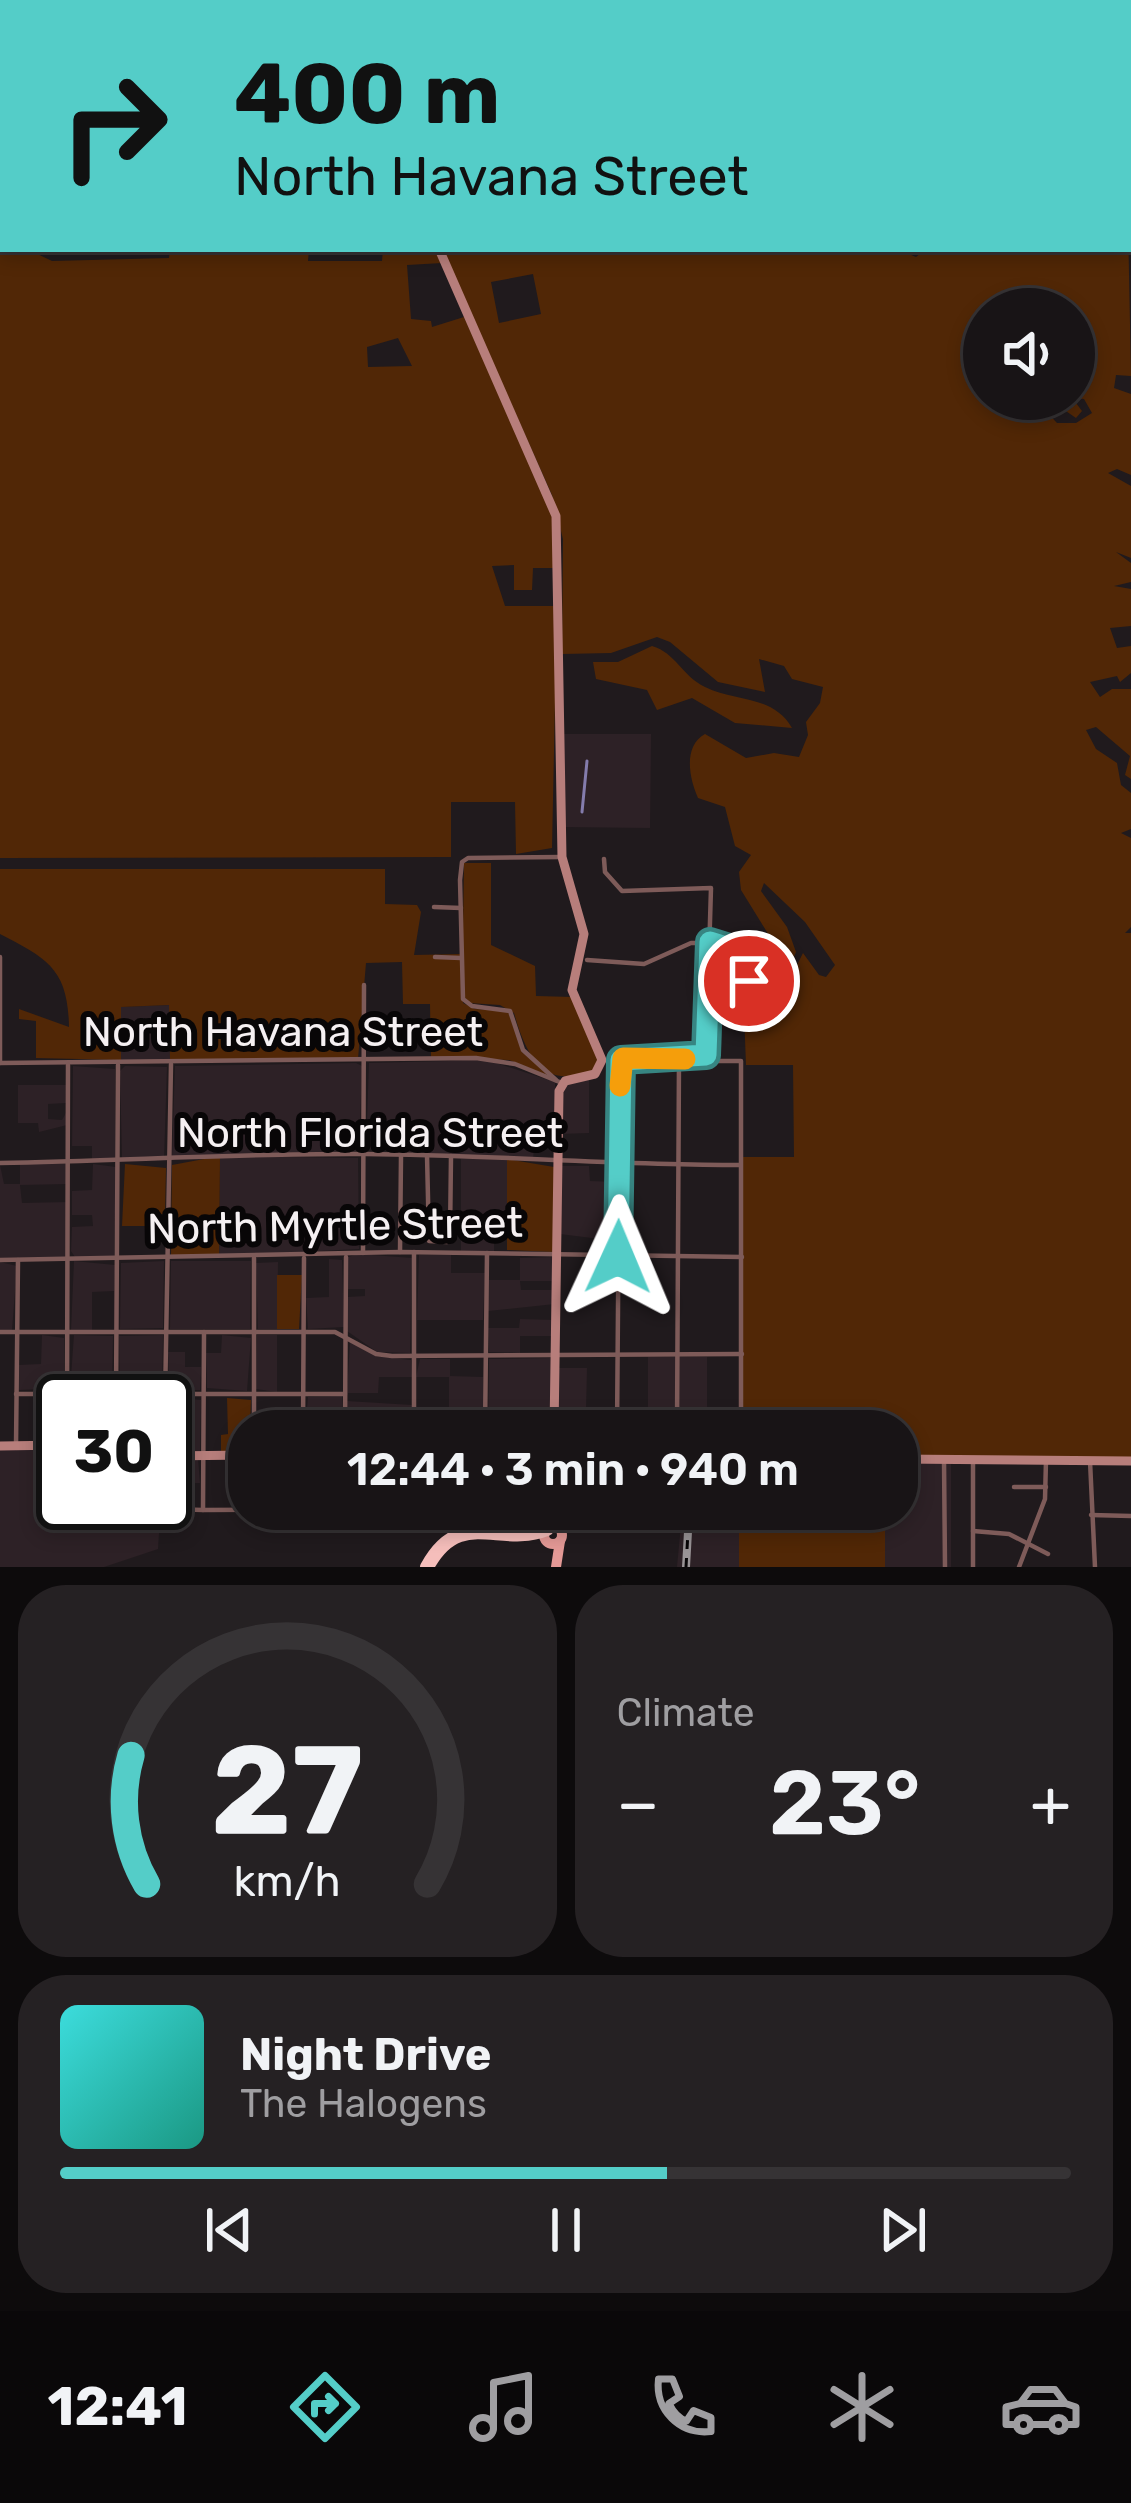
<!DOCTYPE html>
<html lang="en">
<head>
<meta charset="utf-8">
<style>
	:root { --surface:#181416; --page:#252123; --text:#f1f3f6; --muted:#9f9ea1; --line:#363335; --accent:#54cdc8 }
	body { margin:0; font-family:Rubik,sans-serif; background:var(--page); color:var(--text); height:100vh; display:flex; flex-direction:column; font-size:45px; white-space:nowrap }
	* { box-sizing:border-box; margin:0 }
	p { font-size:39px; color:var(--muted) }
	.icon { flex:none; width:66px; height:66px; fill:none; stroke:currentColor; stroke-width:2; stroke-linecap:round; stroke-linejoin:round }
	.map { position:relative; height:1567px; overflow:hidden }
	.sheet { display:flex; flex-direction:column; gap:18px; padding:18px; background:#0d0b0c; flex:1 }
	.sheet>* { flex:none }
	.top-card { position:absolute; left:0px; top:0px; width:1131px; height:252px; box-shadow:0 6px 18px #0003,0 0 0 3px var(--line); background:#54cdc8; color:#111; overflow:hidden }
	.controls { position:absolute; left:963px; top:288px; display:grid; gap:24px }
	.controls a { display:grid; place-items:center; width:132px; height:132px; border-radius:50%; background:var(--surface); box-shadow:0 6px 18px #0003,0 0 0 3px var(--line); font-size:60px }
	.speed { position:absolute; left:36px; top:1374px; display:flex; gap:24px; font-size:60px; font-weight:700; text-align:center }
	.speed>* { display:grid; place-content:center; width:156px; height:156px; border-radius:50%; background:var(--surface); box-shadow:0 6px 18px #0003,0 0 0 3px var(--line); line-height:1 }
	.speed .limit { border:6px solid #111; border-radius:18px; background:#fff; color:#111 }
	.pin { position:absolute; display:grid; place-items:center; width:102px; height:102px; color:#fff; margin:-51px; border:6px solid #fff; border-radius:50%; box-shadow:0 3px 12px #0007 }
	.me { position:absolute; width:132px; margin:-66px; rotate:1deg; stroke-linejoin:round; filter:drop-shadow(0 0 9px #0008) }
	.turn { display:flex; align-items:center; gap:42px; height:252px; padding:0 36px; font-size:54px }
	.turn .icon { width:156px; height:156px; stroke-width:2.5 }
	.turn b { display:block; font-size:84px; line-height:102px }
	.big { font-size:90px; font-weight:600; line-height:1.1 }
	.sheet .widget { flex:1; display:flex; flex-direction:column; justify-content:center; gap:18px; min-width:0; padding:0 42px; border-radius:48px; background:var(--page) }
	.sheet .dial { align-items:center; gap:0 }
	.dial svg { height:312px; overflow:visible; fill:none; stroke:var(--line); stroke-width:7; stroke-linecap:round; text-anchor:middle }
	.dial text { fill:var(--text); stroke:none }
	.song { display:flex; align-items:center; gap:36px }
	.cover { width:144px; height:144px; border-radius:18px; background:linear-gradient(135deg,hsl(180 70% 55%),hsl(170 70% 35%)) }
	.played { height:12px; border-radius:6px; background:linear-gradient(90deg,var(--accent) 60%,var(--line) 60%) }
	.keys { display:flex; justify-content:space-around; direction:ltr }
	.heat { display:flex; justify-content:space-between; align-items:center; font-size:66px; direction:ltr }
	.sheet .tiles { flex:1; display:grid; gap:18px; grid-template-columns:1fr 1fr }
	.widget:last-child { grid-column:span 2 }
	.trip { position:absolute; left:228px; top:1410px; width:690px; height:120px; border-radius:48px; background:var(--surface); box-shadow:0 6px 18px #0003,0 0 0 3px var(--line); font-weight:600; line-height:120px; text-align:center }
	.dock { display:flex; height:192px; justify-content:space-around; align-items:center; background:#0a0809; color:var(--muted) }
	.dock .icon { width:84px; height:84px }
	.dock .current { color:var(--accent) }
	.dock b { font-size:54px; color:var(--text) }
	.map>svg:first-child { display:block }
	.built { fill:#2d2126 }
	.green { fill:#512706; fill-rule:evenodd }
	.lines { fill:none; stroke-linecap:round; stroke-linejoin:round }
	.stream { stroke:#847cac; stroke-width:3 }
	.street { stroke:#7e5b59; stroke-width:4.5 }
	.secondary { stroke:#b77e7b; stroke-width:9 }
	.primary { stroke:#e49996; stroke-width:10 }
	.highway { stroke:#f5bebb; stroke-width:14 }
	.rail-casing { stroke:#999496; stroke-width:8 }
	.rail { stroke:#080607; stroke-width:3; stroke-dasharray:9; stroke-linecap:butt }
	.route-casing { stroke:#378582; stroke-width:30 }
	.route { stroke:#54cdc8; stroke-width:21 }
	.slow { stroke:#f59e0b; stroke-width:21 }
	.labels { text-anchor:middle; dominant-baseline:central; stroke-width:12; stroke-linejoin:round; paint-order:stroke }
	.street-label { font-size:42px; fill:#f5f0f2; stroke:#080607 }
</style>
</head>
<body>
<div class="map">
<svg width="1131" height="1567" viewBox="0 0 1131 1567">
	<rect width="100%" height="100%" fill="#201a1d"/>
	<g class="built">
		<polygon points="562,734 651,734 650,828 562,827"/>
		<polygon points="170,1005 170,1060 121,1060 121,1007"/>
		<polygon points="487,1060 555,1082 556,1143 534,1147 533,1160 366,1149 369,1063"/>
		<polygon points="356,1063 362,1066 359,1151 172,1157 175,1066"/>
		<polygon points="73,1066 115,1069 115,1158 92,1160 92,1146 72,1146"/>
		<polygon points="125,1066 167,1067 164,1159 122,1158 120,1071"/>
		<polygon points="589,1080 589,1133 560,1134 560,1091 567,1082"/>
		<polygon points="18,1085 66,1085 66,1103 48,1104 48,1119 62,1120 66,1113 67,1125 39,1132 38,1123 18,1123"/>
		<polygon points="220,1156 358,1158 359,1249 219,1256"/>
		<polygon points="461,1159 507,1159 507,1224 494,1224 494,1251 461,1251"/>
		<polygon points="20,1164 66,1164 68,1184 20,1185 22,1203 68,1202 65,1257 0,1258 0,1165 4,1184 20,1184"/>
		<polygon points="93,1164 116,1167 114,1257 75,1257 71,1251 72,1227 93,1226 92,1215 72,1215 72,1191 92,1190"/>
		<polygon points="560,1166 589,1166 590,1181 616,1182 616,1241 560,1234"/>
		<polygon points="359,1254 412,1258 410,1353 377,1352 347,1331 347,1297 365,1296 365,1289 347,1289 348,1257"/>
		<polygon points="419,1255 451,1255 451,1273 485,1273 483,1320 417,1320"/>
		<polygon points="553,1257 555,1281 520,1281 521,1290 555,1290 555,1304 488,1311 488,1280 520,1280 520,1258"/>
		<polygon points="329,1259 342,1260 344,1327 308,1329 306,1298 329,1297"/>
		<polygon points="74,1261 115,1265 114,1291 92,1292 92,1331 71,1330"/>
		<polygon points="164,1261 163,1328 120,1329 121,1263"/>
		<polygon points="171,1261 251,1261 250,1329 170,1329"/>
		<polygon points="0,1262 17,1266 12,1330 0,1330"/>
		<polygon points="278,1262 277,1329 258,1329 256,1263"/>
		<polygon points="520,1319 555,1320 555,1336 520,1336 520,1353 489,1352 488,1328 519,1328"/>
		<polygon points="42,1335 64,1338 64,1388 19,1390 18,1365 41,1364"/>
		<polygon points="74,1335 113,1336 112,1391 70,1390"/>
		<polygon points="163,1335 162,1390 120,1391 119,1336"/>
		<polygon points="222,1335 251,1338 247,1391 207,1388 206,1353 221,1353"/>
		<polygon points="257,1335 277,1335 277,1392 256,1389"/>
		<polygon points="350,1340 375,1356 411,1360 412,1377 379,1377 378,1393 347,1393"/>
		<polygon points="168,1352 185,1352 185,1367 201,1367 200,1390 169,1390"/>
		<rect x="648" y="1357" width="59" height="74"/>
		<polygon points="551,1358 553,1431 488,1431 489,1359"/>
		<polygon points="420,1359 450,1359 450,1376 483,1377 483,1408 449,1408 449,1377 416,1377"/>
		<polygon points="559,1368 587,1368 586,1412 615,1413 615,1431 557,1431"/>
		<polygon points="342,1396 343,1431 305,1431 308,1397"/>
		<polygon points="171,1397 201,1400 200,1453 166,1451"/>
		<polygon points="347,1401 412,1405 412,1422 347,1416"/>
		<polygon points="63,1447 63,1503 161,1503 158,1549 104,1567 0,1567 0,1448"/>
		<polygon points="198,1458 200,1483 184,1483 184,1507 169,1507 167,1460"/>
		<polygon points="897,1462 951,1462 951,1567 885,1567 885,1515 841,1515 841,1509 897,1509"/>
		<polygon points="682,1514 739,1514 739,1567 677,1567"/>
	</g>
	<g class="green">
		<polygon points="410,0 854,0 412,3"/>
		<path d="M0 193 3 249H27L52 261 169 258 170 249H309L308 261H382L383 249H436L442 263 407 265 411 319 431 321 432 327 464 317 554 516 558 568H533L532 590H514V565L492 566 505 606H557L552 848 516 854 515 802H451V857L0 858ZM398 338 412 366 368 367 367 347Z"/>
		<path d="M1128 222 1131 376 1116 375 1114 388 1131 394V475L1117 469 1108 473 1131 486V558L1116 552 1131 563V582L1114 586 1131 589V626L1110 628 1117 648 1131 646V673L1120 682 1117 676 1090 682 1100 697 1112 689H1131V779L1125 775 1130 756 1096 727 1086 730 1096 749 1117 763 1121 785 1131 793V829L1121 833 1131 838V927L1125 933H1131V1459L897 1456V1431H743V1157H794L793 1065H746L744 1012 764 997 765 950 794 971 803 953 819 975 826 977 835 965 805 922 764 883 761 891 787 927 796 952 791 964 783 958 741 890 739 872 751 855 735 846 725 807 698 798C689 778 683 746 705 734L746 758 774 753 799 757 808 735 806 722 820 703 823 687 792 679 784 666 759 659 765 692 718 682 670 642 657 637 611 653 562 654 563 539 552 495 442 249H897L916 257 926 249H1128ZM533 274 541 314 499 323 491 282ZM984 309H1074V398L1084 399 1092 413 1076 423H1057L1040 405 1048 401 1053 413 1060 407 1076 418 1082 411 1073 399H984Z"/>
		<path d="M652 646C676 653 682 676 705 687 736 702 773 695 792 728L735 723 692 698 657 710 647 690 596 679 593 662H618Z"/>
		<path d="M464 863H491V945L535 966 536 996 573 997 599 1053V1067C546 1094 527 1059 514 1013L500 1005 469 1003 462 994Z"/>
		<path d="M0 869H385V904L417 905 421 912 414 955 460 954 463 1003 475 1009 508 1011 522 1052 552 1077 509 1060 431 1057 430 1004H403L402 962 366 963 358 1059 170 1060 169 1005 121 1007V1060L36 1058V1021L19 1019V1009L69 1027C68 969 48 959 0 934Z"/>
		<polygon points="220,1156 219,1256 171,1255 172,1165"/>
		<polygon points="507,1159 554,1167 554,1252 507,1250"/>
		<polygon points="125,1164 166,1168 165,1214 145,1214 145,1226 122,1226"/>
		<polygon points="277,1275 302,1275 299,1329 277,1329"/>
		<polygon points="227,1398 251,1400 249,1453 221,1454 221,1435 228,1434"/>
		<polygon points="747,1509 885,1515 885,1567 739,1567 739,1514"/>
	</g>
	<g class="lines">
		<polyline class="stream" points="582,812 587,761"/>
		<g class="street">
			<polyline points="71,0 71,3"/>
			<polyline points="168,0 168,3"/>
			<polyline points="604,859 605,872 622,891 711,888 706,1055"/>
			<polyline points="434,907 461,908"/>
			<polyline points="0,957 0,1063"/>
			<polyline points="435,957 461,958"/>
			<polyline points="587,960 644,964 691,943 723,943 742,957 755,999"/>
			<polyline points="0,1063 476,1058 515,1064 562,1083"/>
			<polyline points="556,1080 523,1050 510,1011 472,1006 463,999 460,880 462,862 468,858 562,857"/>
			<polyline points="427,1155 429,1241 447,1242 450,1237 451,1156"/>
			<path d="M0 1163C122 1161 243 1153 366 1154 491 1155 615 1165 740 1165"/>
			<polyline points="400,1252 401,1156"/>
			<polyline points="363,1253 364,985"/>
			<polyline points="0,1260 400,1252 742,1257"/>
			<polyline points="0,1332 335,1332 376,1354 392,1356 742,1354"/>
			<polyline points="16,1394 345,1394"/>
			<polyline points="67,1401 68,1065"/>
			<polyline points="116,1401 118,1065"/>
			<polyline points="165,1401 171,1064"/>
			<polyline points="254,1431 254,1258"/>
			<polyline points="303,1431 304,1258"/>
			<polyline points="345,1431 346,1257"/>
			<polyline points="414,1431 414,1252"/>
			<polyline points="485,1431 487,1253"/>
			<polyline points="617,1431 620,1062 706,1055 715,1061 741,1061 741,1431"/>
			<polyline points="677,1431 679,1059"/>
			<polyline points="16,1446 18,1260"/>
			<polyline points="944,1460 945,1567"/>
			<polyline points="1090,1461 1095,1567"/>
			<polyline points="1014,1487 1046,1487"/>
			<polyline points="164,1503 170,1509 203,1510 518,1509"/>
			<polyline points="586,1509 663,1510"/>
			<polyline points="203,1510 204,1332"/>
			<polyline points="670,1510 744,1509"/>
			<polyline points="1091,1515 1131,1516"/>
			<polyline points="973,1531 1009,1534 1048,1554"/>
			<polyline points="973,1567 973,1460"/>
			<polyline points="1019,1567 1045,1499 1046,1460"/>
		</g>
		<g class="secondary">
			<polyline points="1033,0 1038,3"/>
			<polyline points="370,3 370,0"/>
			<polyline points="1128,40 1131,41"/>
			<polyline points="439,249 556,516 562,857 584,934 572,990 602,1060 595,1074 565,1081 559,1091 554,1431"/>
			<polyline points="0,1446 63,1445"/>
			<polyline points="165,1456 249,1455"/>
			<polyline points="897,1459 1131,1461"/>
			<polyline points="556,1509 561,1530"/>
		</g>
		<g class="primary">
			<circle cx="553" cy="1535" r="9"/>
			<polyline points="556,1567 560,1541"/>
		</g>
		<path class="highway" d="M427 1567C460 1506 499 1548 547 1529"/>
		<g class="rail-casing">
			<polyline id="rail" points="686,1567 689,1514"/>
		</g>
		<use href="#rail" class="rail"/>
	</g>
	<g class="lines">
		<g class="route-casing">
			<polyline id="route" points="618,1257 621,1060 706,1055 710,942 739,951 749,981"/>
		</g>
		<use href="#route" class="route"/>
		<polyline class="slow" points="620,1086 623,1058 685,1059"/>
	</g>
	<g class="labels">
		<g class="street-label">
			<text x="283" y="1032">North Havana Street</text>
			<text x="370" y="1133">North Florida Street</text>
			<text transform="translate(335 1226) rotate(-1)">North Myrtle Street</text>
		</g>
	</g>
</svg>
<div class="controls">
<a><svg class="icon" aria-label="sound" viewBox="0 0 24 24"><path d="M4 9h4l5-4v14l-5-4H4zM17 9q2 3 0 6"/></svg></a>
</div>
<div class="speed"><div class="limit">30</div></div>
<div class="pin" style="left:749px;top:981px;background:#d93025"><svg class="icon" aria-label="arrive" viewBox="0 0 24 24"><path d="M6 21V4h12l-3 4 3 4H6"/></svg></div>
<svg class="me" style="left:618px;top:1257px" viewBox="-20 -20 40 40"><path d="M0-17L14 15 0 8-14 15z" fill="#54cdc8" stroke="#fff" stroke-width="4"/></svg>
<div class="trip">12:44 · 3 min · 940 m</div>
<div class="top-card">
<div class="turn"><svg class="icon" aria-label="right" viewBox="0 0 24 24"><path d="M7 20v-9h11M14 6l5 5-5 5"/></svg><div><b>400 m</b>North Havana Street</div></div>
</div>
</div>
<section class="sheet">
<div class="tiles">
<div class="widget dial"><svg viewBox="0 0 100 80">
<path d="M14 69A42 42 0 1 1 86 69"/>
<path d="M14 69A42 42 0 0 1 10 36" stroke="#54cdc8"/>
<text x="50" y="56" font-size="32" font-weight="700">27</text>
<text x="50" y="72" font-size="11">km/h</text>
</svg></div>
<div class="widget"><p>Climate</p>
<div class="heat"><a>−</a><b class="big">23°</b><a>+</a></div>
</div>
<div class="widget">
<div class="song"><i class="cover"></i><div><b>Night Drive</b><p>The Halogens</p></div></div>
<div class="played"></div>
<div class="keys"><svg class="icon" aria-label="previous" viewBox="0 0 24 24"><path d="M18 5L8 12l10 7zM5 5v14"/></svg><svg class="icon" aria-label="pause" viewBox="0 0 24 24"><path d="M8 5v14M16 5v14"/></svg><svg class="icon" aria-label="next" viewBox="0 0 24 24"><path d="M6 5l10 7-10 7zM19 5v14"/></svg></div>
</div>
</div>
</section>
<nav class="dock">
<b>12:41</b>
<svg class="icon current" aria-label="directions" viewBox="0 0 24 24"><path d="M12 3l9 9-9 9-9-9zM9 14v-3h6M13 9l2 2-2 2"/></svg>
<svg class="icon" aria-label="music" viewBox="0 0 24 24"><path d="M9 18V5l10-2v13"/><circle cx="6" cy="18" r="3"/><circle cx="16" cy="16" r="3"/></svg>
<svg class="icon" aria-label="phone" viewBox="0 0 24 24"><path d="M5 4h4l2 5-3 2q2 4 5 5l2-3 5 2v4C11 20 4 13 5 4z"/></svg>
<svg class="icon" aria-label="climate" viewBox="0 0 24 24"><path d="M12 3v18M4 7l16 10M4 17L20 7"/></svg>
<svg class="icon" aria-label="car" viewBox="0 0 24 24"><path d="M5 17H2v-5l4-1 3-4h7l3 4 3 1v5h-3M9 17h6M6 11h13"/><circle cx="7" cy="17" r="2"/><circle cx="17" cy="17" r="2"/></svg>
</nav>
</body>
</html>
